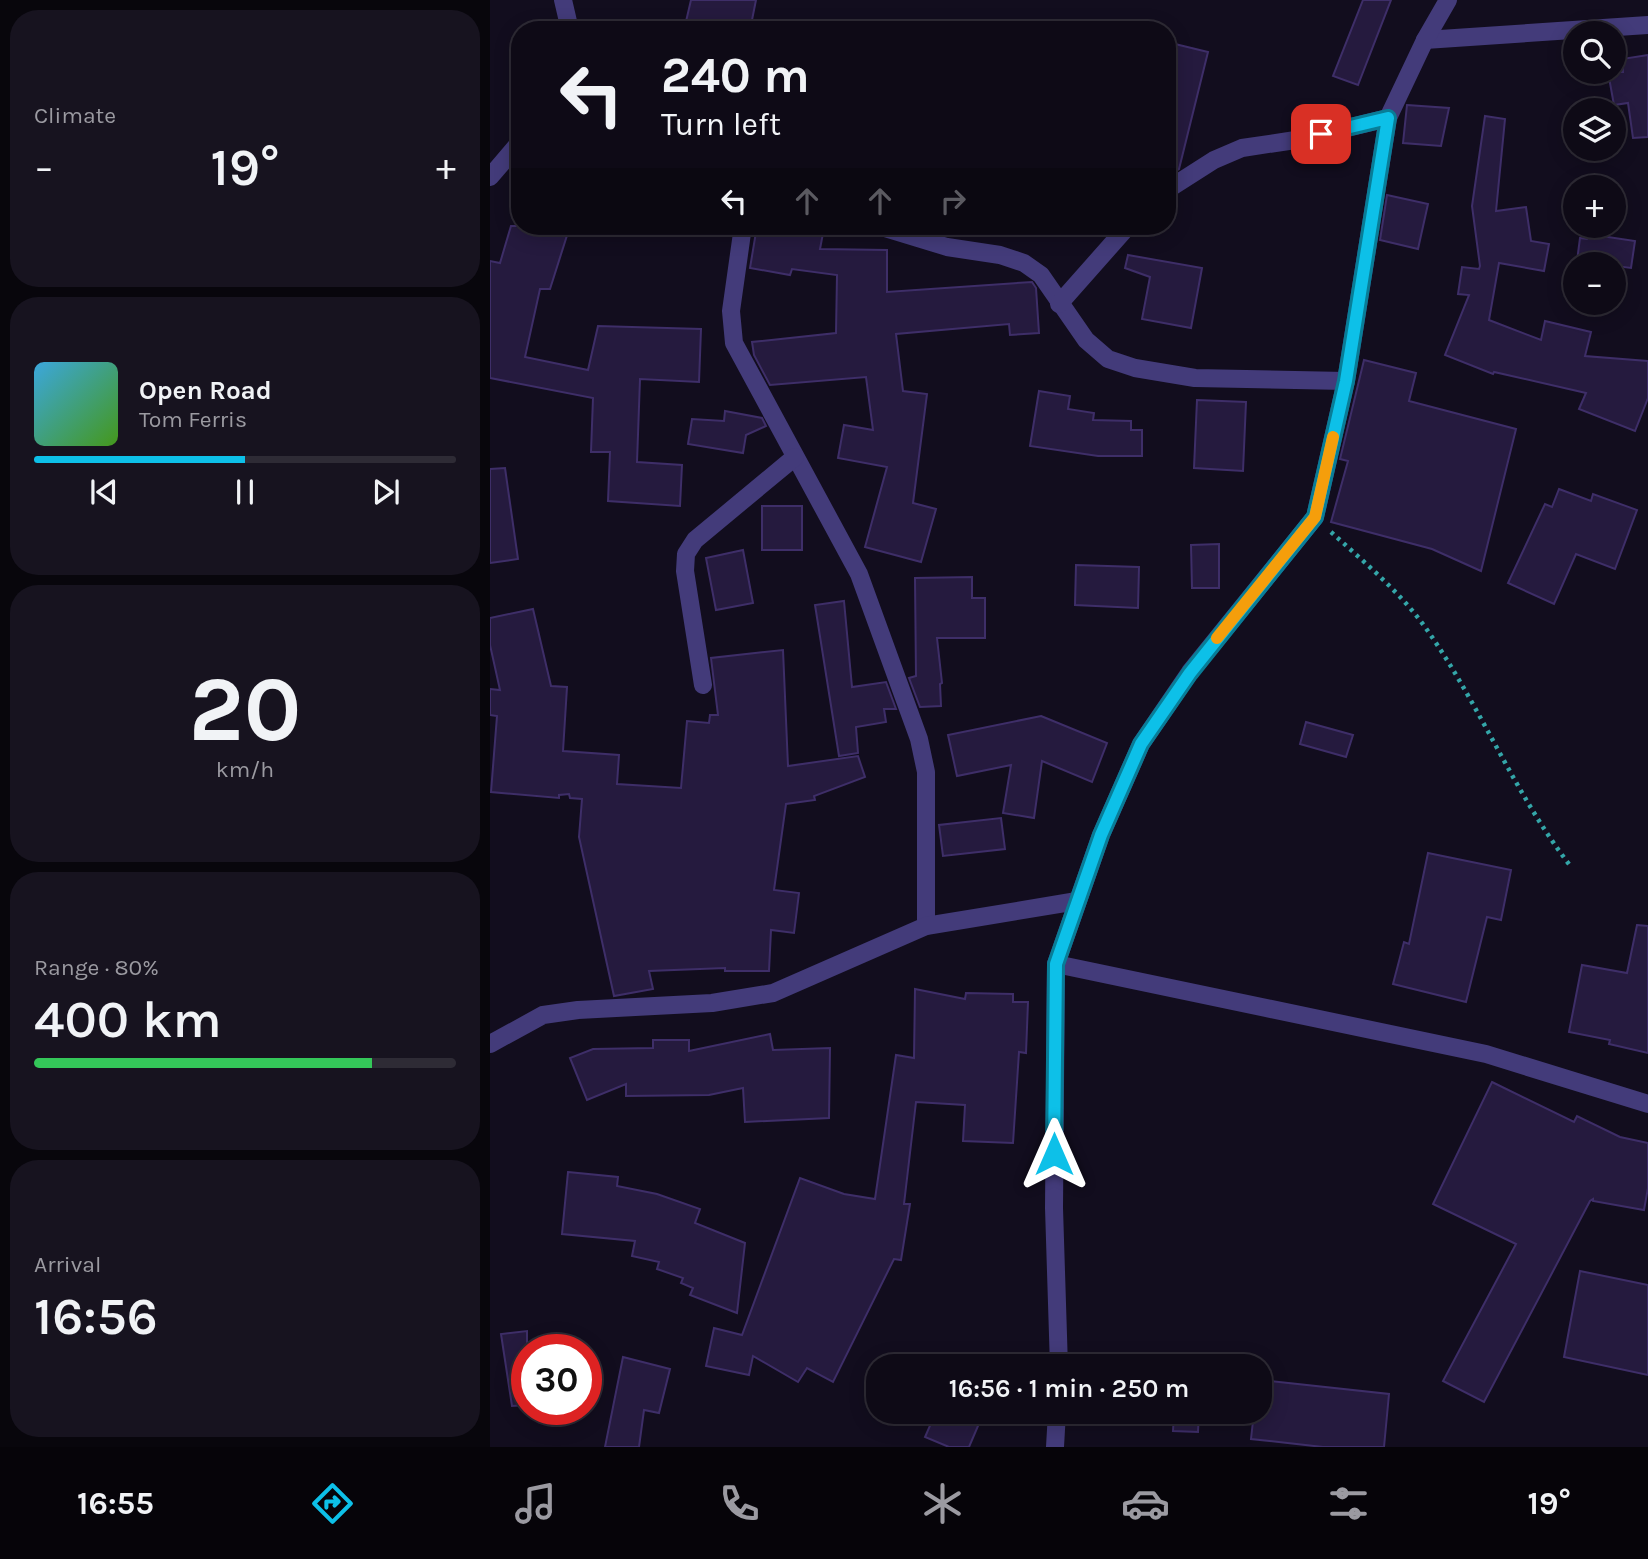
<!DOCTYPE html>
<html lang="en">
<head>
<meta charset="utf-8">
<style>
	:root { --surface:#0e0a16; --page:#17131f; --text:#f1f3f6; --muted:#9b9aa1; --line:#2e2b35; --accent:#0dc0e8 }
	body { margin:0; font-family:Karla,sans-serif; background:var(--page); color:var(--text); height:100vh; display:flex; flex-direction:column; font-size:26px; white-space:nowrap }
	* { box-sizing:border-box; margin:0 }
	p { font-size:23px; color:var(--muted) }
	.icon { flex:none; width:38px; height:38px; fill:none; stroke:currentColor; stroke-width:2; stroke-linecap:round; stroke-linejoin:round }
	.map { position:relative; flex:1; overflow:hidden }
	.drawer { display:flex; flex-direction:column; gap:10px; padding:10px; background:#08060c; width:490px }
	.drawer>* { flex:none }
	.guide { position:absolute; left:21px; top:21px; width:665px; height:214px; border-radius:28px; box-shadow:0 4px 18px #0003,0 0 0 2px var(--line); background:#0e0a16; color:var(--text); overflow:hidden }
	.buttons { position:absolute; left:1073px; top:21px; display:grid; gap:14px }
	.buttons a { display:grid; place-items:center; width:63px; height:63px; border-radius:50%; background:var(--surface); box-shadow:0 4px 18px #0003,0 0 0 2px var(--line); font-size:35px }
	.speed { position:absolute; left:21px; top:1334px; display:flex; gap:14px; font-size:35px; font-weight:700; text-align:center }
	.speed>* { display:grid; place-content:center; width:91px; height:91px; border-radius:50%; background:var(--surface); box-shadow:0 4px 18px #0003,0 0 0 2px var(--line); line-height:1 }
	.speed .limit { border:10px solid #d22; background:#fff; color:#111 }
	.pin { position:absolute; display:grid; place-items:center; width:60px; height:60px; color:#fff; margin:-30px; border-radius:14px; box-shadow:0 4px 10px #0006 }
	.me { position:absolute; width:77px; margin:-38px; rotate:0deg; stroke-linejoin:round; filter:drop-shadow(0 0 5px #0008) }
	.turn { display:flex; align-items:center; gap:24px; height:147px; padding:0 35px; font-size:32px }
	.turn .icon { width:91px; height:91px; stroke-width:2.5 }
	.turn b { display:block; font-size:49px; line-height:60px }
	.lanes { display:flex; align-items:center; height:66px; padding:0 35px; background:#0003; justify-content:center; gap:35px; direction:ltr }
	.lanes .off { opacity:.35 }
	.big { font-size:52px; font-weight:600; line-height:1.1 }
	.drawer .tile { flex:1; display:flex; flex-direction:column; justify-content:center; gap:10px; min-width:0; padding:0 24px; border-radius:28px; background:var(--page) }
	.drawer .dial { align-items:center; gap:0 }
	.dial b { font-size:91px; line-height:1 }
	.song { display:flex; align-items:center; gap:21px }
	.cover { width:84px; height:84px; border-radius:10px; background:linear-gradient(135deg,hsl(200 70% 55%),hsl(100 70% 35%)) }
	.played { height:7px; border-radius:4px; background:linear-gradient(90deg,var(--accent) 50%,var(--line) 50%) }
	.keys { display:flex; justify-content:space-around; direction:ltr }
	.heat { display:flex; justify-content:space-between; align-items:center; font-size:38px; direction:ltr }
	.charge { height:10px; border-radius:5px; background:linear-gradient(90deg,#34c759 80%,var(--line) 0) }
	.trip { position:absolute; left:376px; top:1354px; width:406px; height:70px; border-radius:28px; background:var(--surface); box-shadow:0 4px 18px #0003,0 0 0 2px var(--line); font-weight:600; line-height:70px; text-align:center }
	.dock { display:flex; height:112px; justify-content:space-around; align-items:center; background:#060409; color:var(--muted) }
	.dock .icon { width:49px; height:49px }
	.dock .selected { color:var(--accent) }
	.dock b { font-size:32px; color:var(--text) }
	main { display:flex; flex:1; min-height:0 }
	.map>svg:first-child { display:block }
	.building { fill:#251a3e; stroke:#3e2e68; stroke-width:2 }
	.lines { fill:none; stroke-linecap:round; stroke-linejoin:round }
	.path { stroke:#34a6a9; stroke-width:4.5; stroke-dasharray:3.5 5; stroke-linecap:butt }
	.street { stroke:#433b7a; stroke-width:18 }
	.route-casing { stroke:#087d97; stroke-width:18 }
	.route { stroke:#0dc0e8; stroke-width:12 }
	.slow { stroke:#f59e0b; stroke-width:12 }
</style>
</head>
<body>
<main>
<section class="drawer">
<div class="tile"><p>Climate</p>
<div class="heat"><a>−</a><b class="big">19°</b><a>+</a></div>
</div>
<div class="tile">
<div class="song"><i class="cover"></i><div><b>Open Road</b><p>Tom Ferris</p></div></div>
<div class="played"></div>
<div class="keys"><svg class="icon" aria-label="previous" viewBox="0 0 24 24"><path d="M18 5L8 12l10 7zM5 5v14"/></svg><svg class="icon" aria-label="pause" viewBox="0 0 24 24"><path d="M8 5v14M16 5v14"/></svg><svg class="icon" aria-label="next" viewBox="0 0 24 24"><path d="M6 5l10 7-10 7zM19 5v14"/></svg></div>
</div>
<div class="tile dial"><b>20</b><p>km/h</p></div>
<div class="tile"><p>Range · 80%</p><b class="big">400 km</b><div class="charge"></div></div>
<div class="tile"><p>Arrival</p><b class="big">16:56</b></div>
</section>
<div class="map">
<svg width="1158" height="1447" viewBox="0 0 1158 1447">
	<rect width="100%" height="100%" fill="#120d1e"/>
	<g class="building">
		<polygon points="201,0 266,0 260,30 194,30"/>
		<polygon points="873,0 901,0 868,85 843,76"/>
		<polygon points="685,44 718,52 689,169 677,176 677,75"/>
		<polygon points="1158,55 1158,137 1143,138 1138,103 1124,105 1118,72 1133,72 1132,59"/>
		<polygon points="917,105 959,108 951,146 913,143"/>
		<polygon points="995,116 1015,119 1006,211 1036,207 1041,241 1059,244 1054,271 1009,263 999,320 1051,340 1055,321 1101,332 1095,356 1158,361 1158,398 1145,431 1089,409 1096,393 1004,372 1003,374 955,355 979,295 968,294 972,267 989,269 990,266 982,206"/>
		<polygon points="897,195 938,204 928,249 890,240"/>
		<polygon points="21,226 80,226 60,289 50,289 35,357 98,370 108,326 211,329 209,382 150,379 147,462 192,465 190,506 118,501 120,452 101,452 103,398 0,378 0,261 10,263"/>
		<polygon points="267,226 334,228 330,249 397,250 397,292 542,282 546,288 549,333 520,335 519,324 406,334 413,391 437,394 423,503 446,509 431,562 375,547 397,467 348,458 354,425 383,430 376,377 280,385 264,355 262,342 346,333 347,275 302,269 300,275 260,268"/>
		<polygon points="1098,234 1145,241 1141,268 1087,261 1090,238 1097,239"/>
		<polygon points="638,255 712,268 701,328 652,319 660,277 635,268"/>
		<polygon points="874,360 926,373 919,401 1026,429 991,571 942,549 841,522 858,461 850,459"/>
		<polygon points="549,391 580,396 578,409 604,413 603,420 641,421 641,430 652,430 652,456 608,456 540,446"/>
		<polygon points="707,400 756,402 753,471 704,468"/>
		<polygon points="235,411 272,418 276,426 256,435 253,453 198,444 202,419 234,421"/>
		<polygon points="15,468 28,559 0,563 0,469"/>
		<polygon points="1069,489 1101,501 1103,494 1147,510 1125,569 1086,554 1064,604 1018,583 1055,504 1062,507"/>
		<rect x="272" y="506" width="40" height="44"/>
		<polygon points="729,544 729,588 702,588 701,545"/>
		<polygon points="253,550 263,603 226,610 216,558"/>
		<polygon points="586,565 649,567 648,608 585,605"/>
		<polygon points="482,577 482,598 495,598 495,638 447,638 452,683 450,684 451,706 430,707 419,678 426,676 425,578"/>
		<polygon points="354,601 362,687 396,682 406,709 394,709 396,722 366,727 368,753 349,756 325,605"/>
		<polygon points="43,609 61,686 77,687 73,751 129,755 127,784 191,788 197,721 219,723 220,715 228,715 221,658 293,650 298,766 368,756 375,777 324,796 325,800 296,804 284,890 309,893 304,933 281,930 279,971 235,971 235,968 159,971 163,989 124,996 89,837 92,799 80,798 79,794 69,795 69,798 1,792 7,716 0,715 0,689 10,690 0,645 0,618"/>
		<polygon points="551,716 617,743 602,782 552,761 544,818 513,813 521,765 467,776 458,735"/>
		<polygon points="816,722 863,735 856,757 810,744"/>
		<polygon points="511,818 515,849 453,856 449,825"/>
		<polygon points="938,853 1021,870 1011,920 997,917 976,1002 903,984 914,942 919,944"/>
		<polygon points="1147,925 1158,926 1158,1053 1119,1044 1120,1040 1079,1032 1092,965 1137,973"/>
		<polygon points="425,989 475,999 476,993 523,994 523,1002 538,1002 536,1053 529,1052 523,1143 473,1141 475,1105 426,1102 414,1204 420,1204 411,1260 404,1259 343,1382 317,1368 308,1382 263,1356 259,1375 216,1366 224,1328 252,1335 310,1178 354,1194 385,1199 406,1055 424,1058"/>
		<polygon points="280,1034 283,1050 340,1048 339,1118 255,1122 253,1088 219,1095 136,1096 136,1084 97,1100 80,1058 103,1049 163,1048 163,1040 199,1040 199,1051"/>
		<polygon points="1002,1082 1084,1122 1087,1116 1130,1137 1158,1143 1158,1188 1154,1210 1103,1201 1103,1199 1100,1201 994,1402 953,1381 1026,1244 943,1204"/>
		<polygon points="78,1172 128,1177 127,1186 167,1194 210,1209 205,1223 255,1243 247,1313 200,1295 203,1288 191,1283 193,1278 167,1269 169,1262 142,1256 145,1241 72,1234"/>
		<polygon points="1090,1271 1158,1285 1158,1375 1074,1357"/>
		<polygon points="37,1331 37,1405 22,1406 11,1334"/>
		<polygon points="133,1357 180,1369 169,1413 154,1410 149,1447 115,1447"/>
		<polygon points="770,1380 899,1394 894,1447 833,1447 761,1439 764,1412 770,1412"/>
		<polygon points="446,1412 494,1412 479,1447 459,1447 435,1437"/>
		<polygon points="680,1412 709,1412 708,1432 683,1431 684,1414"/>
	</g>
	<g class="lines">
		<path class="path" d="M841 532C874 562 909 591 935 627 990 704 1024 794 1082 868"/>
		<g class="street">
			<polyline points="73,0 80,30"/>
			<polyline points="935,40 1158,25"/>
			<polyline points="0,177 30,142"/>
			<polyline points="677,190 724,160 752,148 812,139 898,118"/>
			<polyline points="253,226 241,311 244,343 369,574 429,739 436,772 436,926"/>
			<polyline points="388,226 457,247 510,255 534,263 551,275 596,340 618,359 645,368 705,378 856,381"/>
			<polyline points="569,304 638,226"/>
			<polyline points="213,685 195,571 196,554 205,540 305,457"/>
			<polyline points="566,964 996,1054 1158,1104"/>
			<polyline points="0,1044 53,1015 88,1010 222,1003 283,993 436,926 587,901"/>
			<polyline points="569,1367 564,1208 566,964 611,835 651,744 700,672 825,517 856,381 898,118 935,40 958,0"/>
			<polyline points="565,1447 567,1412"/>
		</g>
	</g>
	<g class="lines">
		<g class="route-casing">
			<polyline id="route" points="564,1154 566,964 611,835 651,744 700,673 825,517 856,381 898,118 831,134"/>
		</g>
		<use href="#route" class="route"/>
		<polyline class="slow" points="727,638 825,517 843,437"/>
	</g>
</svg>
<div class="buttons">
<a><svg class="icon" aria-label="search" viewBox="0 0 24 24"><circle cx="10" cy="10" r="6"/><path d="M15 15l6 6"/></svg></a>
<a><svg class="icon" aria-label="layers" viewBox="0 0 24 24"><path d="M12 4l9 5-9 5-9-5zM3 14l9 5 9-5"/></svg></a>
<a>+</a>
<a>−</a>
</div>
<div class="speed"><div class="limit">30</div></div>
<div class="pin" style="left:831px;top:134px;background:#d93025"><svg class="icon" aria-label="arrive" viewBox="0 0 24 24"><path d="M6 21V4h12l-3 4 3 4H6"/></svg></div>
<svg class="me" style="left:564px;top:1154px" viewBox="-20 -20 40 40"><path d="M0-17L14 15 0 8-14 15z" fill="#0dc0e8" stroke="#fff" stroke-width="4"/></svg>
<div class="trip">16:56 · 1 min · 250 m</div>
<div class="guide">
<div class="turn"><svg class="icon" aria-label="left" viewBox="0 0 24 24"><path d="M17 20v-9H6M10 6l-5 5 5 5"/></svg><div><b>240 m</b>Turn left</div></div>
<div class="lanes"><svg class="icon" aria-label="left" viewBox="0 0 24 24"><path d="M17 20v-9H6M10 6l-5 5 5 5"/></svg><svg class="icon off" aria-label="ahead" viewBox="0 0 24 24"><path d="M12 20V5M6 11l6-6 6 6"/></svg><svg class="icon off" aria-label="ahead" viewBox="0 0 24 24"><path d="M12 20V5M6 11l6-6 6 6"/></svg><svg class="icon off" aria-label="right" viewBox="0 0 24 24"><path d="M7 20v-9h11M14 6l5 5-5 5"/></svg></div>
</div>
</div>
</main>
<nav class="dock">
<b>16:55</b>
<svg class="icon selected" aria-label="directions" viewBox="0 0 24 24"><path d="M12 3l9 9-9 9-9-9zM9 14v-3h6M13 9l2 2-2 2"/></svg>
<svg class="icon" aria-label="music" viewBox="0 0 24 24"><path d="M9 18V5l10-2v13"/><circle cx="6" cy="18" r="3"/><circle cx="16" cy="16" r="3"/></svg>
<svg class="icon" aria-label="phone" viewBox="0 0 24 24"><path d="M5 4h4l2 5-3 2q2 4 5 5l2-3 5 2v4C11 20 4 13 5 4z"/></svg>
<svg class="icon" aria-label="climate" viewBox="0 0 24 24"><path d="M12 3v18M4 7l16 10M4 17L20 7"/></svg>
<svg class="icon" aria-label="car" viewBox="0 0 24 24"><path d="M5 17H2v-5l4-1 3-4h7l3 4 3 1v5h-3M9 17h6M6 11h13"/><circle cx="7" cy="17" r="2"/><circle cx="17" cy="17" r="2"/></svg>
<svg class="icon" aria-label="filters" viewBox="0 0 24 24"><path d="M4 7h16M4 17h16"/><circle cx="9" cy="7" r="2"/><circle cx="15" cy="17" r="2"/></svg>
<b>19°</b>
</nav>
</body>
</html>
